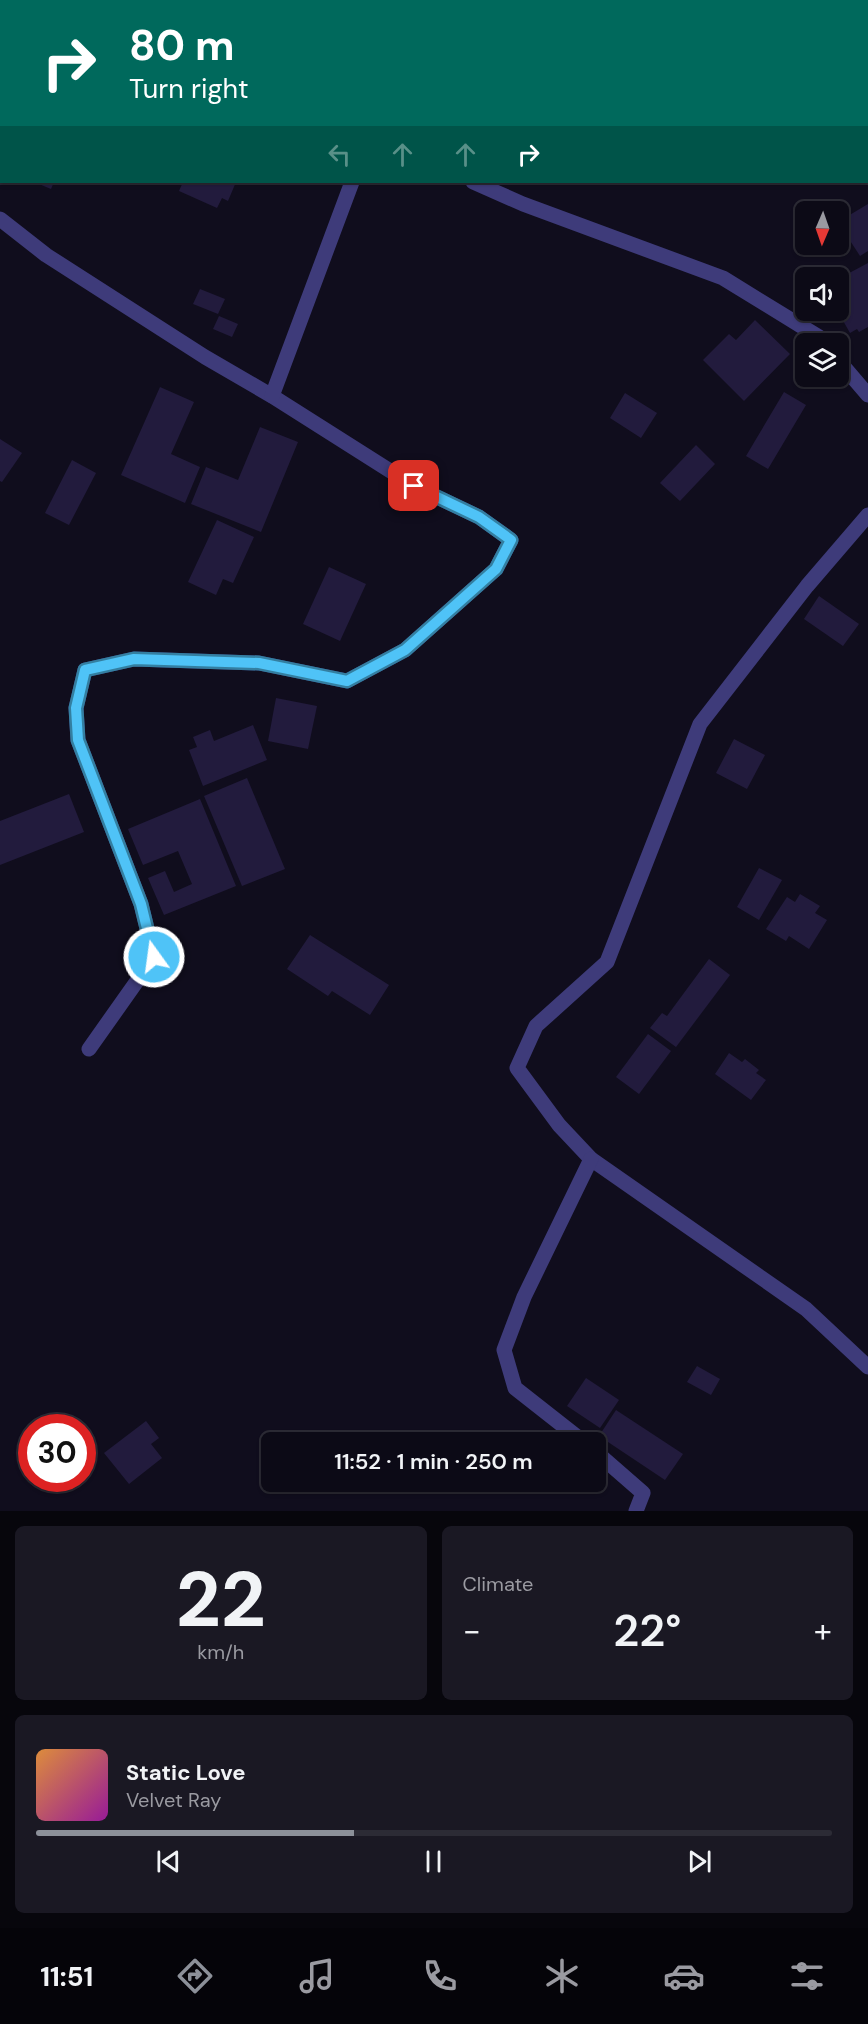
<!DOCTYPE html>
<html lang="en">
<head>
<meta charset="utf-8">
<style>
	:root { --surface:#0c0a16; --page:#1a1823; --text:#f1f3f6; --muted:#9a9aa1; --line:#2c2b35; --accent:#8c9099 }
	body { margin:0; font-family:"DM Sans",sans-serif; background:var(--page); color:var(--text); height:100vh; display:flex; flex-direction:column; font-size:22px; white-space:nowrap }
	* { box-sizing:border-box; margin:0 }
	p { font-size:20px; color:var(--muted) }
	.icon { flex:none; width:33px; height:33px; fill:none; stroke:currentColor; stroke-width:2; stroke-linecap:round; stroke-linejoin:round }
	.map { position:relative; height:1511px; overflow:hidden }
	.sheet { display:flex; flex-direction:column; gap:15px; padding:15px; background:#07060c; flex:1 }
	.sheet>* { flex:none }
	.hud { position:absolute; left:0px; top:0px; width:868px; height:183px; box-shadow:0 2px 4px #0004,0 0 0 2px var(--line); background:#00695c; color:#fff; overflow:hidden }
	.needle { width:39px; rotate:182deg }
	.buttons { position:absolute; left:795px; top:201px; display:grid; gap:12px }
	.buttons a { display:grid; place-items:center; width:54px; height:54px; border-radius:9px; background:var(--surface); box-shadow:0 2px 4px #0004,0 0 0 2px var(--line); font-size:30px }
	.speed { position:absolute; left:18px; top:1414px; display:flex; gap:12px; font-size:30px; font-weight:700; text-align:center }
	.speed>* { display:grid; place-content:center; width:78px; height:78px; border-radius:50%; background:var(--surface); box-shadow:0 2px 4px #0004,0 0 0 2px var(--line); line-height:1 }
	.speed .limit { border:9px solid #d22; background:#fff; color:#111 }
	.pin { position:absolute; display:grid; place-items:center; width:51px; height:51px; color:#fff; margin:-26px; border-radius:12px; box-shadow:0 3px 9px #0006 }
	.me { position:absolute; width:66px; margin:-33px; rotate:346deg; stroke-linejoin:round; filter:drop-shadow(0 0 4px #0008) }
	.turn { display:flex; align-items:center; gap:21px; height:126px; padding:0 30px; font-size:27px }
	.turn .icon { width:78px; height:78px; stroke-width:2.5 }
	.turn b { display:block; font-size:42px; line-height:51px }
	.lanes { display:flex; align-items:center; height:57px; padding:0 30px; background:#0003; justify-content:center; gap:30px; direction:ltr }
	.lanes .off { opacity:.35 }
	.big { font-size:45px; font-weight:600; line-height:1.1 }
	.sheet .tile { flex:1; display:flex; flex-direction:column; justify-content:center; gap:9px; min-width:0; padding:0 21px; border-radius:9px; background:var(--page) }
	.sheet .dial { align-items:center; gap:0 }
	.dial b { font-size:78px; line-height:1 }
	.song { display:flex; align-items:center; gap:18px }
	.cover { width:72px; height:72px; border-radius:9px; background:linear-gradient(135deg,hsl(30 70% 55%),hsl(300 70% 35%)) }
	.played { height:6px; border-radius:3px; background:linear-gradient(90deg,var(--accent) 40%,var(--line) 40%) }
	.keys { display:flex; justify-content:space-around; direction:ltr }
	.heat { display:flex; justify-content:space-between; align-items:center; font-size:33px; direction:ltr }
	.sheet .tiles { flex:1; display:grid; gap:15px; grid-template-columns:1fr 1fr }
	.tile:last-child { grid-column:span 2 }
	.trip { position:absolute; left:261px; top:1432px; width:345px; height:60px; border-radius:9px; background:var(--surface); box-shadow:0 2px 4px #0004,0 0 0 2px var(--line); font-weight:600; line-height:60px; text-align:center }
	.tabs { display:flex; height:96px; justify-content:space-around; align-items:center; background:#050409; color:var(--muted) }
	.tabs .icon { width:42px; height:42px }
	.tabs .current { color:var(--accent) }
	.tabs b { font-size:27px; color:var(--text) }
	.map>svg:first-child { display:block }
	.building { fill:#221b3d }
	.lines { fill:none; stroke-linecap:round; stroke-linejoin:round }
	.minor { stroke:#3e3b7a; stroke-width:15 }
	.route-casing { stroke:#337fa1; stroke-width:15 }
	.route { stroke:#4fc3f7; stroke-width:10 }
</style>
</head>
<body>
<div class="map">
<svg width="868" height="1511" viewBox="0 0 868 1511">
	<rect width="100%" height="100%" fill="#100d1d"/>
	<g class="building">
		<polygon points="34,182 54,182 51,189"/>
		<polygon points="183,182 236,182 228,201 222,198 217,208 179,191"/>
		<polygon points="868,204 868,251 860,256 838,222"/>
		<polygon points="868,263 868,327 859,332 857,329 850,333 837,310 838,279"/>
		<polygon points="200,289 225,299 218,314 193,304"/>
		<polygon points="219,316 238,324 232,337 213,329"/>
		<polygon points="755,320 790,354 744,401 703,360 729,334 736,340"/>
		<polygon points="160,387 194,402 171,454 200,467 185,503 121,475"/>
		<polygon points="784,392 806,405 768,469 746,456"/>
		<polygon points="625,393 657,413 641,438 610,418"/>
		<polygon points="260,427 298,442 261,532 191,504 206,467 238,480"/>
		<polygon points="0,439 22,453 2,482 0,481"/>
		<polygon points="696,445 715,464 680,501 660,483"/>
		<polygon points="72,460 96,473 69,525 45,513"/>
		<polygon points="217,520 254,537 233,583 223,579 216,595 188,582"/>
		<polygon points="329,567 366,584 340,641 303,624"/>
		<polygon points="819,596 859,624 843,646 804,619"/>
		<polygon points="276,698 317,706 308,749 268,741"/>
		<polygon points="253,725 267,760 203,786 189,750 197,747 193,737 210,730 214,741"/>
		<polygon points="734,739 765,755 747,789 716,773"/>
		<polygon points="247,778 285,869 242,886 204,796"/>
		<polygon points="69,794 84,832 0,865 0,821"/>
		<polygon points="200,799 236,886 164,915 148,878 165,871 174,892 192,884 178,851 143,865 128,829"/>
		<polygon points="759,868 782,880 759,920 737,907"/>
		<polygon points="800,894 820,906 815,913 827,920 809,949 789,936 786,941 766,929 787,897 795,902"/>
		<polygon points="310,935 389,985 370,1015 332,991 328,996 287,969"/>
		<polygon points="709,959 730,975 676,1047 650,1028 662,1013 667,1016"/>
		<polygon points="648,1034 671,1051 639,1094 616,1077"/>
		<polygon points="729,1053 742,1062 745,1059 759,1070 756,1073 766,1080 751,1100 715,1074"/>
		<polygon points="697,1366 720,1379 711,1395 687,1382"/>
		<polygon points="586,1378 619,1400 600,1428 567,1406"/>
		<polygon points="616,1410 683,1454 665,1480 599,1436"/>
		<polygon points="146,1421 159,1438 151,1444 162,1458 129,1484 104,1453"/>
	</g>
	<g class="lines">
		<g class="minor">
			<polyline points="257,0 261,2"/>
			<polyline points="411,2 412,0"/>
			<polyline points="473,182 523,204 723,278 819,337 824,344"/>
			<polyline points="0,219 46,255 205,357 272,396 414,486 479,517 511,540 496,569 405,650 347,681 259,663 134,659 85,670 76,708 78,740 141,904 154,957 89,1049"/>
			<polyline points="838,360 868,395"/>
			<polyline points="272,396 352,182"/>
			<polyline points="868,515 807,586 700,724 607,962 536,1026 517,1068 559,1125 591,1159 806,1309 868,1367"/>
			<polyline points="585,1443 515,1388 504,1350 524,1297 591,1159"/>
			<polyline points="596,1452 643,1493 636,1511"/>
		</g>
	</g>
	<g class="lines">
		<g class="route-casing">
			<polyline id="route" points="154,957 141,904 78,740 76,708 85,670 134,659 259,663 347,681 405,650 496,569 511,540 479,517 414,486"/>
		</g>
		<use href="#route" class="route"/>
	</g>
</svg>
<div class="buttons">
<a><svg class="needle" viewBox="-14 -14 28 28"><path d="M0-13l5 13h-10z" fill="#e53935"/><path d="M0 13l5-13h-10z" fill="#9a9aa1"/></svg></a>
<a><svg class="icon" aria-label="sound" viewBox="0 0 24 24"><path d="M4 9h4l5-4v14l-5-4H4zM17 9q2 3 0 6"/></svg></a>
<a><svg class="icon" aria-label="layers" viewBox="0 0 24 24"><path d="M12 4l9 5-9 5-9-5zM3 14l9 5 9-5"/></svg></a>
</div>
<div class="speed"><div class="limit">30</div></div>
<div class="pin" style="left:414px;top:486px;background:#d93025"><svg class="icon" aria-label="arrive" viewBox="0 0 24 24"><path d="M6 21V4h12l-3 4 3 4H6"/></svg></div>
<svg class="me" style="left:154px;top:957px" viewBox="-20 -20 40 40"><circle r="17" fill="#4fc3f7" stroke="#fff" stroke-width="3"/><path d="M0-11L8 9 0 5-8 9z" fill="#fff"/></svg>
<div class="trip">11:52 · 1 min · 250 m</div>
<div class="hud">
<div class="turn"><svg class="icon" aria-label="right" viewBox="0 0 24 24"><path d="M7 20v-9h11M14 6l5 5-5 5"/></svg><div><b>80 m</b>Turn right</div></div>
<div class="lanes"><svg class="icon off" aria-label="left" viewBox="0 0 24 24"><path d="M17 20v-9H6M10 6l-5 5 5 5"/></svg><svg class="icon off" aria-label="ahead" viewBox="0 0 24 24"><path d="M12 20V5M6 11l6-6 6 6"/></svg><svg class="icon off" aria-label="ahead" viewBox="0 0 24 24"><path d="M12 20V5M6 11l6-6 6 6"/></svg><svg class="icon" aria-label="right" viewBox="0 0 24 24"><path d="M7 20v-9h11M14 6l5 5-5 5"/></svg></div>
</div>
</div>
<section class="sheet">
<div class="tiles">
<div class="tile dial"><b>22</b><p>km/h</p></div>
<div class="tile"><p>Climate</p>
<div class="heat"><a>−</a><b class="big">22°</b><a>+</a></div>
</div>
<div class="tile">
<div class="song"><i class="cover"></i><div><b>Static Love</b><p>Velvet Ray</p></div></div>
<div class="played"></div>
<div class="keys"><svg class="icon" aria-label="previous" viewBox="0 0 24 24"><path d="M18 5L8 12l10 7zM5 5v14"/></svg><svg class="icon" aria-label="pause" viewBox="0 0 24 24"><path d="M8 5v14M16 5v14"/></svg><svg class="icon" aria-label="next" viewBox="0 0 24 24"><path d="M6 5l10 7-10 7zM19 5v14"/></svg></div>
</div>
</div>
</section>
<nav class="tabs">
<b>11:51</b>
<svg class="icon current" aria-label="directions" viewBox="0 0 24 24"><path d="M12 3l9 9-9 9-9-9zM9 14v-3h6M13 9l2 2-2 2"/></svg>
<svg class="icon" aria-label="music" viewBox="0 0 24 24"><path d="M9 18V5l10-2v13"/><circle cx="6" cy="18" r="3"/><circle cx="16" cy="16" r="3"/></svg>
<svg class="icon" aria-label="phone" viewBox="0 0 24 24"><path d="M5 4h4l2 5-3 2q2 4 5 5l2-3 5 2v4C11 20 4 13 5 4z"/></svg>
<svg class="icon" aria-label="climate" viewBox="0 0 24 24"><path d="M12 3v18M4 7l16 10M4 17L20 7"/></svg>
<svg class="icon" aria-label="car" viewBox="0 0 24 24"><path d="M5 17H2v-5l4-1 3-4h7l3 4 3 1v5h-3M9 17h6M6 11h13"/><circle cx="7" cy="17" r="2"/><circle cx="17" cy="17" r="2"/></svg>
<svg class="icon" aria-label="filters" viewBox="0 0 24 24"><path d="M4 7h16M4 17h16"/><circle cx="9" cy="7" r="2"/><circle cx="15" cy="17" r="2"/></svg>
</nav>
</body>
</html>
